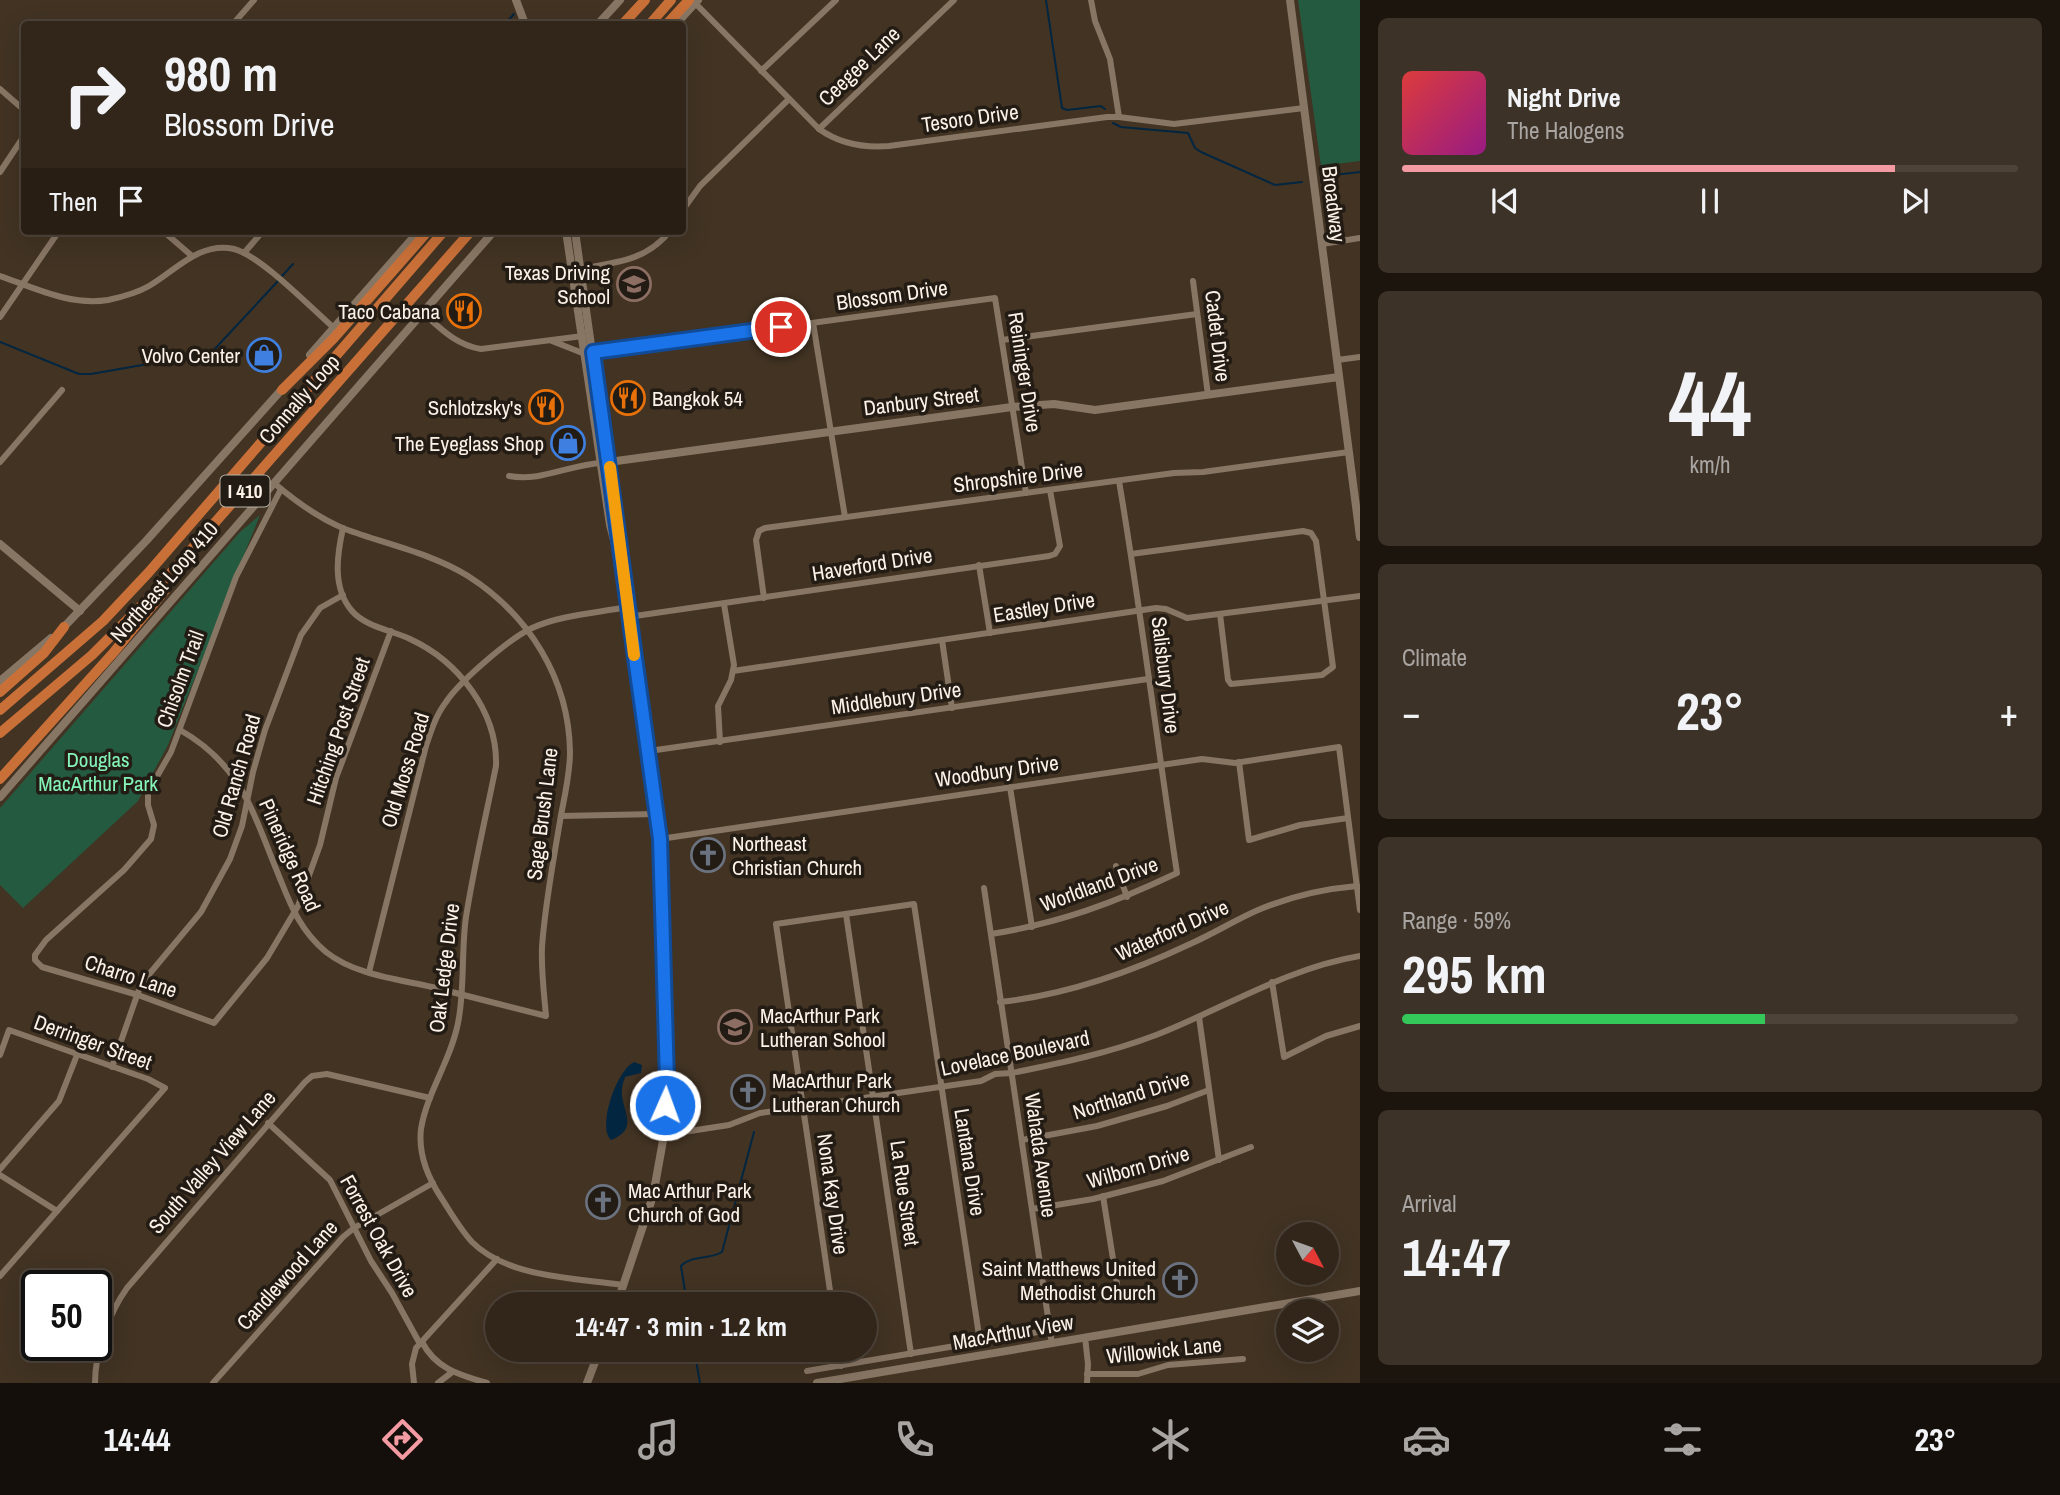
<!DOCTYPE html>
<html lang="en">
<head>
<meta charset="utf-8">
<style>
	:root { --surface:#32261a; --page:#3d3227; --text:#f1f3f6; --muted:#a8a5a2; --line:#4d4339; --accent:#f49aa3 }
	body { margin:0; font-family:"Archivo Narrow",sans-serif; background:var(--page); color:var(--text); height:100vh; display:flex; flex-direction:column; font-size:26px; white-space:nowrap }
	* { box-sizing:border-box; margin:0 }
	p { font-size:23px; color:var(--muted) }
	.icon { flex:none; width:38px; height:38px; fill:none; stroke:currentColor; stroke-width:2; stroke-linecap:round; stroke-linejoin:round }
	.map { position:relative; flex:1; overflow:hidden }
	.side { display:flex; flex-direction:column; gap:18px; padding:18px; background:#1c150e; width:700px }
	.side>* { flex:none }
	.top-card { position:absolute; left:21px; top:21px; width:665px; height:214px; border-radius:7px; box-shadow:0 7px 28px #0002,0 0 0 2px var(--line); background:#32261a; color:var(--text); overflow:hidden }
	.needle { width:46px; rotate:131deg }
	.tools { position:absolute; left:1276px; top:1222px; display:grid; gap:14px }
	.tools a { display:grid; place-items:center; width:63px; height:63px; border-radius:50%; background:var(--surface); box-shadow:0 7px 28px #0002,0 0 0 2px var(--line); font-size:35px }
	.speed { position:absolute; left:21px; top:1270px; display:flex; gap:14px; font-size:35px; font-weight:700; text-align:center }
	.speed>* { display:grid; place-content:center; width:91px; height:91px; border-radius:50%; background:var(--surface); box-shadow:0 7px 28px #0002,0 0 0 2px var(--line); line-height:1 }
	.speed .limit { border:4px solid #111; border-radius:10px; background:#fff; color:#111 }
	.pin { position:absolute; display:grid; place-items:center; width:60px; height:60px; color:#fff; margin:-30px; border:4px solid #fff; border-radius:50%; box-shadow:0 2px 7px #0007 }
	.me { position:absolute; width:77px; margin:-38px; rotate:2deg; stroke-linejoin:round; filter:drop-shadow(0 0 5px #0008) }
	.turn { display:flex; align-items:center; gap:24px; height:147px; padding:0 28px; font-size:32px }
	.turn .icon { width:91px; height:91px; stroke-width:2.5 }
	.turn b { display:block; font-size:49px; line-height:60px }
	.then { display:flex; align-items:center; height:66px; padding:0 28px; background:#0003; gap:14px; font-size:26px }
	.big { font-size:52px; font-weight:800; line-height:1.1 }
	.side .card { flex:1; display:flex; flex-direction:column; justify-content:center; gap:10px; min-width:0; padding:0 24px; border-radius:10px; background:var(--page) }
	.side .dial { align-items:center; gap:0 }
	.dial b { font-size:91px; line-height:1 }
	.song { display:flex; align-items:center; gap:21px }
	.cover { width:84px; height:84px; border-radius:10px; background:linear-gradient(135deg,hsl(0 70% 55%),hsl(310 70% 35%)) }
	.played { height:7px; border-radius:4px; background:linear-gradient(90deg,var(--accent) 80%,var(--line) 80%) }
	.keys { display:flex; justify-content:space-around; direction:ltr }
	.heat { display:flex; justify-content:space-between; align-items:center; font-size:38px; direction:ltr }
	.charge { height:10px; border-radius:5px; background:linear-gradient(90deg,#34c759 59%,var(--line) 0) }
	.trip { position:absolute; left:485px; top:1292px; width:392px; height:70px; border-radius:35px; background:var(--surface); box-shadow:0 7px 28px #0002,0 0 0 2px var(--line); font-weight:800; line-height:70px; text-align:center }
	.tabs { display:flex; height:112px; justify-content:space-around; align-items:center; background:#140f0a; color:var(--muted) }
	.tabs .icon { width:49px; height:49px }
	.tabs .current { color:var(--accent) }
	.tabs b { font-size:32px; color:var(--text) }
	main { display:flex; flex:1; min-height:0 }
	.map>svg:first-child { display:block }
	.green { fill:#245b40 }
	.water { fill:#032640 }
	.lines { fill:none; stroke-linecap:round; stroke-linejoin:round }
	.stream { stroke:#032640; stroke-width:2 }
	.street { stroke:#887664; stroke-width:6 }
	.secondary { stroke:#887664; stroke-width:8 }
	.highway { stroke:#c97038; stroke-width:10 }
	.route-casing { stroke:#114b97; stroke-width:18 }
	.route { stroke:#1a73e8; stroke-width:12 }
	.slow { stroke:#f59e0b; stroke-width:12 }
	.labels { text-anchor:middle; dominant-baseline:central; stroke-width:7; stroke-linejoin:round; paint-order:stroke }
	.shield { fill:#231c15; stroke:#bbb2a9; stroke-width:2 }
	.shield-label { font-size:19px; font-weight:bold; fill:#fcf2e8 }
	.street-label { font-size:21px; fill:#fcf2e8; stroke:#231c15 }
	.poi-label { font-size:21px; fill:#fcf2e8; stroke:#231c15; text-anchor:end }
	.park-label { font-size:21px; fill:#84f4b9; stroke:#231c15 }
</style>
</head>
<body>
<main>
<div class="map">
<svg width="1360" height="1383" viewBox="0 0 1360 1383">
	<rect width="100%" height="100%" fill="#423323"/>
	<g class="green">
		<polygon points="1298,0 1360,0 1360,161 1321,166"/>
		<polygon points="260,515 168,745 138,801 23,908 0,885 0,808 240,532"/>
	</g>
	<path class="water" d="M634 1062 642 1065 641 1073 625 1077C623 1083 621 1089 622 1095 624 1114 638 1129 611 1140 597 1126 617 1070 634 1062Z"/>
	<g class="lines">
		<g class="stream">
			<polyline points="1046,0 1062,108 1067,110 1101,106 1105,109"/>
			<polyline points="505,24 514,14"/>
			<polyline points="1113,123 1121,127 1188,133 1195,148 1201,152 1275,185 1302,182"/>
			<polyline points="1324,176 1360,172"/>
			<polyline points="282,276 293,264"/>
			<polyline points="0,342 79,374 91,374 211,353 279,280"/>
			<path d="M687 1304 681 1266C691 1255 709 1260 722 1252L754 1132"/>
			<polyline points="694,1349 700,1383"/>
		</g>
		<g class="street">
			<polyline points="1091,0 1095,21 1110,59 1119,117"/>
			<path d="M695 3 819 129C840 144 864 148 889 146L1107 117H1119L1174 124 1304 108"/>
			<polyline points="233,24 254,0"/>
			<polyline points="761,71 836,0"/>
			<polyline points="0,89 24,110"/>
			<polyline points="819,129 954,0"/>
			<polyline points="0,172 24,136"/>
			<polyline points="682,211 700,186 789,99"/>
			<polyline points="163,231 192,256"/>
			<polyline points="1322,244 1360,238"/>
			<polyline points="244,253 263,231"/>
			<path d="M573 270C610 263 645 263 670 231"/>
			<path d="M0 276C35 288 70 306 108 300 122 297 137 293 149 286 175 271 200 241 234 249 261 256 311 308 334 328"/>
			<polyline points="1193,281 1208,395"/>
			<path d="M423 313C440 328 456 345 481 349L583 336"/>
			<polyline points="0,317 59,231"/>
			<polyline points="813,323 845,517"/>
			<polyline points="1002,340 1197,314"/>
			<polyline points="552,341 585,354 995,298 1026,493"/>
			<polyline points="1337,360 1360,357"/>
			<polyline points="0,462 62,390"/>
			<path d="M509 476C542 482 570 464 603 463"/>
			<polyline points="281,489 236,577 171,752 148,792 148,805 154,825 151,839 124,870 46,940 35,955 35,960 42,967 138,995 214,1023 267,958 298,906 320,845 336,778 391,631"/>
			<path d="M343 528C337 555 332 588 352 611 366 627 391 630 410 639 458 661 498 712 496 766 486 816 474 866 466 917 461 952 465 989 458 1023 451 1060 427 1092 421 1129 418 1154 428 1178 442 1199 451 1213 460 1229 472 1242 508 1278 576 1278 623 1285"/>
			<polyline points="1131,554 1303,531 1311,533 1316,541 1333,667 1322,675 1231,684 1228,680 1220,614"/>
			<polyline points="979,565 990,633"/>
			<polyline points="764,598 756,540 759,531 765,528 1174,473 1203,472 1349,452"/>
			<polyline points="628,617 1049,556 1055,554 1060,546 1050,490"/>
			<polyline points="942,640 952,708"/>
			<polyline points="733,671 1156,608 1166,609 1187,618 1360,596"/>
			<path d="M180 730C244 766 254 817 281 881 292 909 302 932 326 952 355 975 397 979 432 987 470 997 508 1006 546 1016 544 993 541 970 542 947 545 903 554 858 561 815 565 795 570 773 570 752 569 679 529 615 468 576 431 553 385 544 345 529 318 518 295 501 274 483"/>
			<polyline points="720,742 718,706 731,680 734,665 724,604"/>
			<polyline points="649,751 1148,679"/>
			<polyline points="1239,762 1249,840 1300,825 1348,818"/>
			<polyline points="1010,787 1032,927"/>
			<polyline points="561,816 657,814"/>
			<polyline points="660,839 1202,759 1235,763 1339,747 1360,910"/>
			<polyline points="1116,866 1127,897"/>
			<polyline points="984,888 1052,1344"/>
			<polyline points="846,914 911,1354"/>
			<path d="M991 934C1060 923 1114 903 1177 873 1157 742 1141 611 1119 481"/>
			<path d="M369 972 426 746C431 731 436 715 446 702 459 682 510 638 532 628 561 615 596 613 627 607"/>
			<polyline points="1272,982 1284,1057 1326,1036 1360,1026"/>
			<path d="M1000 1002C1066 995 1131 972 1190 944 1213 934 1235 920 1258 910 1289 897 1322 889 1357 886"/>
			<polyline points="1199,1017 1219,1160"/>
			<polyline points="0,1055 9,1030 148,1079 165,1088 0,1276"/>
			<polyline points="112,1067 141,984 201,912 230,859 242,826 253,772 265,730 301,635 320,608 343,595"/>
			<polyline points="268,1123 330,1180 371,1261 392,1293 420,1344"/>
			<path d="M664 1135 729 1125 760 1113 981 1081 995 1074 1012 1073C1061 1063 1109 1053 1156 1035 1225 1008 1287 968 1360 956"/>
			<polyline points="1022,1140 1097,1126 1167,1106 1209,1090"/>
			<polyline points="0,1169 59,1101 77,1055"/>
			<polyline points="0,1175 57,1211"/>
			<polyline points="1103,1196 1117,1284"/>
			<polyline points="1032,1209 1093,1199 1163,1181 1251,1147"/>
			<polyline points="832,1304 776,924 914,904 980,1342"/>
			<polyline points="1085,1337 1088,1364 1087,1383"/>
			<path d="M422 1342C436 1369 460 1375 487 1383"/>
			<polyline points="838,1349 841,1366"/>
			<polyline points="807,1371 1050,1330"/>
			<polyline points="1087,1374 1138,1374 1168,1365 1243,1359"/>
			<path d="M95 1383C95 1352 109 1313 127 1288L305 1082 312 1076 327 1074 430 1098"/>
			<polyline points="213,1383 343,1237 354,1228 433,1183"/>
			<polyline points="414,1383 412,1364 416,1348 497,1259"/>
			<polyline points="438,1383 451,1373"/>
		</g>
		<g class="secondary">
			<polyline points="516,0 525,24"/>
			<polyline points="1290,0 1360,537"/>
			<polyline points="598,24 620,0"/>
			<polyline points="676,24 698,0"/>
			<polyline points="566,231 610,525 620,563"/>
			<polyline points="575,231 660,839 667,1081 664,1135 653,1196 617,1304"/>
			<polyline points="310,355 419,231"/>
			<polyline points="609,462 1012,407 1054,404 1095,410 1339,377"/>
			<polyline points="0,544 80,611"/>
			<polyline points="61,630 146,541 284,387"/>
			<polyline points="0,681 51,638"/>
			<polyline points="0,797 494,231"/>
			<polyline points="587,1383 600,1349"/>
			<polyline points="817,1383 1360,1291"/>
		</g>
		<g class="highway">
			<polyline points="623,24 645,0"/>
			<polyline points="650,24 671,0"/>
			<polyline points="667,24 689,0"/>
			<polyline points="282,390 334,338 428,231"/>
			<polyline points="0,692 44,653 64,627"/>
			<polyline points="0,710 103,621 149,572 444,231"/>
			<polyline points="0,733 92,655 146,601 471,231"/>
			<polyline points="0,779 114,652 166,589"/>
		</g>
	</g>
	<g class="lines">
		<g class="route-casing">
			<polyline id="route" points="665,1105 667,1081 660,839 593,352 781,327"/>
		</g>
		<use href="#route" class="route"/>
		<polyline class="slow" points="610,467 634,655"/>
	</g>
	<defs>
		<g id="school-ring" transform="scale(1.75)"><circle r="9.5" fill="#231c15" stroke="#8d6e63" stroke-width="1.5"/><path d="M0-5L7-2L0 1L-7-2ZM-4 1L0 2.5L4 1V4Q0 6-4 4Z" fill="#8d6e63"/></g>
		<g id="restaurant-ring" transform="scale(1.75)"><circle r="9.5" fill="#231c15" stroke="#e8710a" stroke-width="1.5"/><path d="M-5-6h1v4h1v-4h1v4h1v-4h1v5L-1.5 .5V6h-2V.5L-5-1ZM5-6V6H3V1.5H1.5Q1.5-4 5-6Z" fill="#e8710a"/></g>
		<g id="shop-ring" transform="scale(1.75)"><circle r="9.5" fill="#231c15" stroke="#3f7fe0" stroke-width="1.5"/><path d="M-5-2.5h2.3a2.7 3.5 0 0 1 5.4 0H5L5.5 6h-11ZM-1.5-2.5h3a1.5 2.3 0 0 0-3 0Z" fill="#3f7fe0"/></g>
		<g id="church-ring" transform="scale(1.75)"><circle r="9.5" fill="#231c15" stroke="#6b7280" stroke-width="1.5"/><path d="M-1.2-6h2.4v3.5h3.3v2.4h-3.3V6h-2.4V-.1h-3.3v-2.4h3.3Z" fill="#6b7280"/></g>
	</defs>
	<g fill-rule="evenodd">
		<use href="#school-ring" x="634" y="284"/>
		<use href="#restaurant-ring" x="464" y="311"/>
		<use href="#shop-ring" x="264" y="355"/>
		<use href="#restaurant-ring" x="628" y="398"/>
		<use href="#restaurant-ring" x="546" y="407"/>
		<use href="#shop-ring" x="568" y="443"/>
		<use href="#church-ring" x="708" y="855"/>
		<use href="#school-ring" x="735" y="1027"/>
		<use href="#church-ring" x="748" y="1092"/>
		<use href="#church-ring" x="603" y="1202"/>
		<use href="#church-ring" x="1180" y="1280"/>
	</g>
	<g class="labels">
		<rect class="shield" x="220.5" y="475.5" width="49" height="31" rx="5"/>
		<g class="shield-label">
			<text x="245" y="491">I 410</text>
		</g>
		<g class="street-label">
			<text transform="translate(859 66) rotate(-44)">Ceegee Lane</text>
			<text transform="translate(970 118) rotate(-8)">Tesoro Drive</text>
			<text transform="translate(1334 204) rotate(83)">Broadway</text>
			<text transform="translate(892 295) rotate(-8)">Blossom Drive</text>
			<text transform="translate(1218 336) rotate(83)">Cadet Drive</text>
			<text transform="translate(1025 372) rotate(81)">Reininger Drive</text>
			<text transform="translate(299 399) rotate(-49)">Connally Loop</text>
			<text transform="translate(921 401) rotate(-7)">Danbury Street</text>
			<text transform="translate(1018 477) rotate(-7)">Shropshire Drive</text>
			<text transform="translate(872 564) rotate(-9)">Haverford Drive</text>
			<text transform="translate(164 582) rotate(-49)">Northeast Loop 410</text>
			<text transform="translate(1044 607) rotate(-9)">Eastley Drive</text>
			<text transform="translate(1166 675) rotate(83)">Salisbury Drive</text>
			<text transform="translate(180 679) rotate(-70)">Chisolm Trail</text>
			<text transform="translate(896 698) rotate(-8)">Middlebury Drive</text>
			<text transform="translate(338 731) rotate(-71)">Hitching Post Street</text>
			<text transform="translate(405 770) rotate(-73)">Old Moss Road</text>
			<text transform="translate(997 771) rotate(-8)">Woodbury Drive</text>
			<text transform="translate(236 776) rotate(-74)">Old Ranch Road</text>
			<text transform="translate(542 814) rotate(-83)">Sage Brush Lane</text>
			<text transform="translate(290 855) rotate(66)">Pineridge Road</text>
			<text transform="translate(1099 884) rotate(-20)">Worldland Drive</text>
			<text transform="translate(1172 930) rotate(-24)">Waterford Drive</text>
			<text transform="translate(444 968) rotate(-83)">Oak Ledge Drive</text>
			<text transform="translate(131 976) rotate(18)">Charro Lane</text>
			<text transform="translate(93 1042) rotate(20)">Derringer Street</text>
			<text transform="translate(1015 1053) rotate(-12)">Lovelace Boulevard</text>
			<text transform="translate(1131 1095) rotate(-17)">Northland Drive</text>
			<text transform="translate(1041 1155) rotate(82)">Wahada Avenue</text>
			<text transform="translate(212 1162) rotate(-49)">South Valley View Lane</text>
			<text transform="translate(970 1162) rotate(81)">Lantana Drive</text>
			<text transform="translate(1138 1167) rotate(-16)">Wilborn Drive</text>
			<text transform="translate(905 1193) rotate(82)">La Rue Street</text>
			<text transform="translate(833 1194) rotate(82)">Nona Kay Drive</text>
			<text transform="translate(379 1236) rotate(61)">Forrest Oak Drive</text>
			<text transform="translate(287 1275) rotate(-48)">Candlewood Lane</text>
			<text transform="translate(1013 1332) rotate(-10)">MacArthur View</text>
			<text transform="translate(1164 1350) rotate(-6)">Willowick Lane</text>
		</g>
		<g class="poi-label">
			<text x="610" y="272">Texas Driving<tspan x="610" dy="24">School</tspan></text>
			<text x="440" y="311">Taco Cabana</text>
			<text x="240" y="355">Volvo Center</text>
			<text x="652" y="398" text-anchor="start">Bangkok 54</text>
			<text x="522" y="407">Schlotzsky's</text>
			<text x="544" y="443">The Eyeglass Shop</text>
			<text x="732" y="843" text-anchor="start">Northeast<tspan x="732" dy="24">Christian Church</tspan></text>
			<text x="760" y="1015" text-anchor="start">MacArthur Park<tspan x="760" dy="24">Lutheran School</tspan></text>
			<text x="772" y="1080" text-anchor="start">MacArthur Park<tspan x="772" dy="24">Lutheran Church</tspan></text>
			<text x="628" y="1190" text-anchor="start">Mac Arthur Park<tspan x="628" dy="24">Church of God</tspan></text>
			<text x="1156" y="1268">Saint Matthews United<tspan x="1156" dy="24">Methodist Church</tspan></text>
		</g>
		<g class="park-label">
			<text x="98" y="759">Douglas<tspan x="98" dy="24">MacArthur Park</tspan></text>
		</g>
	</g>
</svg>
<div class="tools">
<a><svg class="needle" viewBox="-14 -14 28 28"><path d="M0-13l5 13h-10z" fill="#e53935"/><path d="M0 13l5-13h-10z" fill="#a8a5a2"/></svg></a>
<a><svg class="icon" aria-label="layers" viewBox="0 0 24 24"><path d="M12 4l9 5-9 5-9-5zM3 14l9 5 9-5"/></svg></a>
</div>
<div class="speed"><div class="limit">50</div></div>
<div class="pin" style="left:781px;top:327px;background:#d93025"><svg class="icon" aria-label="arrive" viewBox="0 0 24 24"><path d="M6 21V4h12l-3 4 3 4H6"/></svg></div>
<svg class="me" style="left:665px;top:1105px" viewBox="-20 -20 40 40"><circle r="17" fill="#1a73e8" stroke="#fff" stroke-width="3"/><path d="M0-11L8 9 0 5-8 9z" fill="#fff"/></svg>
<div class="trip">14:47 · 3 min · 1.2 km</div>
<div class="top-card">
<div class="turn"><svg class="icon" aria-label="right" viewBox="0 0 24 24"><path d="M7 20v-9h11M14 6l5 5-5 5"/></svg><div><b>980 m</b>Blossom Drive</div></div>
<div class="then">Then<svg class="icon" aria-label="arrive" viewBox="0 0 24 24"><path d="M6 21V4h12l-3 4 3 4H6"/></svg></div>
</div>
</div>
<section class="side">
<div class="card">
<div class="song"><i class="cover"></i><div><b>Night Drive</b><p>The Halogens</p></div></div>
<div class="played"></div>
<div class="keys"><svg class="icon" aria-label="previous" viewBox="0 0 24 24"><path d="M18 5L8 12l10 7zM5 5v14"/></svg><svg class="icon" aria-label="pause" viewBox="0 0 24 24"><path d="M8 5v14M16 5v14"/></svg><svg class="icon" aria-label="next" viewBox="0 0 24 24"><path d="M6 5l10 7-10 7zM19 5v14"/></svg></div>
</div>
<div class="card dial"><b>44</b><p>km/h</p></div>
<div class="card"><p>Climate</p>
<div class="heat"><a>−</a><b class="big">23°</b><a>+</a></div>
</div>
<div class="card"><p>Range · 59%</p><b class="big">295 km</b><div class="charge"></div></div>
<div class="card"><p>Arrival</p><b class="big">14:47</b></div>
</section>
</main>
<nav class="tabs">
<b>14:44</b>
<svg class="icon current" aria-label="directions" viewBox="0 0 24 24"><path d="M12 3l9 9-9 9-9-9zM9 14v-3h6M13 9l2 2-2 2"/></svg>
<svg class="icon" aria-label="music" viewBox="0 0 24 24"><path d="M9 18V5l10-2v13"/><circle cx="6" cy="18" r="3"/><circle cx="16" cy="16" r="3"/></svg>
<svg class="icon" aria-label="phone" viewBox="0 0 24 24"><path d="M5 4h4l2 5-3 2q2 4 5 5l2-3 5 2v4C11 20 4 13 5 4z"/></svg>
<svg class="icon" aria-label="climate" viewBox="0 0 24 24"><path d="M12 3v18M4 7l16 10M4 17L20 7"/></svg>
<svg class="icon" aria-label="car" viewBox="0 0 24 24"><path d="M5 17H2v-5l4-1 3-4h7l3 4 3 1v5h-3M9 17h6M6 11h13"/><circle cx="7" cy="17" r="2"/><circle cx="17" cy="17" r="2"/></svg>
<svg class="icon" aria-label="filters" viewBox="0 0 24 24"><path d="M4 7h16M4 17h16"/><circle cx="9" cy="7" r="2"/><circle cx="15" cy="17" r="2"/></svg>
<b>23°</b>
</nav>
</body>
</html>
